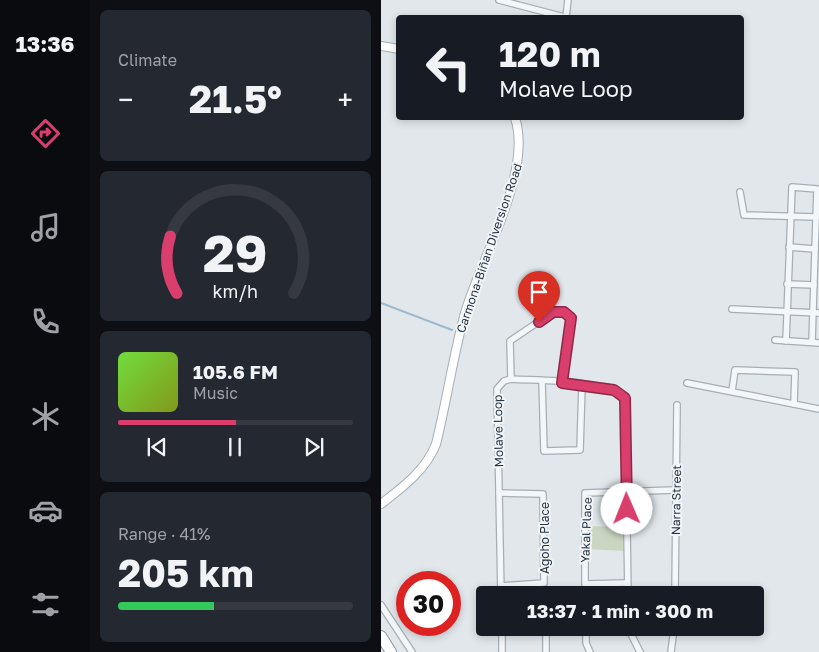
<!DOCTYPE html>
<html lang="en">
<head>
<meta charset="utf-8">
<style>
	:root { --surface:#171b24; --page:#242831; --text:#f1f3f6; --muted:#9ea1a6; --line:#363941; --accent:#d93e6c }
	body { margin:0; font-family:"Golos Text",sans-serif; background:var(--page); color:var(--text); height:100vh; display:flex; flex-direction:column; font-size:19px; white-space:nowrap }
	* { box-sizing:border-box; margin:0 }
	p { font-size:16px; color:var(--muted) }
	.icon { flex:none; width:28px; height:28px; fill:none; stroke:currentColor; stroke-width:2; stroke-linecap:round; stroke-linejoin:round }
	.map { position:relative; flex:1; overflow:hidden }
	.panel { display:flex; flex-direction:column; gap:10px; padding:10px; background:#0d0f14; width:291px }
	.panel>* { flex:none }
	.top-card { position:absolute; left:15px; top:15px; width:348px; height:105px; border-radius:5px; box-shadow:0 2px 8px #0003; background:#171b24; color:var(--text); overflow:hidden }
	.speed { position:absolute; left:15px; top:571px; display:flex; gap:10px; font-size:25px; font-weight:700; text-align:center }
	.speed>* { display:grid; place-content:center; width:65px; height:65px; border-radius:50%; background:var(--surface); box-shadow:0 2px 8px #0003; line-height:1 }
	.speed .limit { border:8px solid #d22; background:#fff; color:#111 }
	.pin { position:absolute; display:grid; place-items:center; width:42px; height:42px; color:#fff; margin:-51px -21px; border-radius:50% 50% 50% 0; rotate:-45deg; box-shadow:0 0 5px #0007 }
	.pin .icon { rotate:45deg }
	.me { position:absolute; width:55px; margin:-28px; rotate:359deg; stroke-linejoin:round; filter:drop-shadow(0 0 4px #0008) }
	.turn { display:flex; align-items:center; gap:18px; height:105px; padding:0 20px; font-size:22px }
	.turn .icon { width:65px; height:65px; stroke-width:2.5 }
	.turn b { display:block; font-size:35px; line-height:42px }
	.big { font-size:38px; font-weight:700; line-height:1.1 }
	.panel .card { flex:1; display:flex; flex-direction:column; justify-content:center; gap:8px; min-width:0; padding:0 18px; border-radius:8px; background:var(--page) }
	.panel .dial { align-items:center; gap:0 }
	.dial svg { height:130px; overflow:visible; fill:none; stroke:var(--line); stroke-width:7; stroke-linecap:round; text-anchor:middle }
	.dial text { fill:var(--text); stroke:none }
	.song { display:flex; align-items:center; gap:15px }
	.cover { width:60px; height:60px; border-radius:8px; background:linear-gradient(135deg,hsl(100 70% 55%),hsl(70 70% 35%)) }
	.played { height:5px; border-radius:2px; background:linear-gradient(90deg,var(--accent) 50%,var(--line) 50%) }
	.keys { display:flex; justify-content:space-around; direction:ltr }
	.heat { display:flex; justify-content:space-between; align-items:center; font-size:28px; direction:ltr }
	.charge { height:8px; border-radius:4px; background:linear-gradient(90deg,#34c759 41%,var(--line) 0) }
	.trip { position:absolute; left:95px; top:586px; width:288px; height:50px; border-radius:5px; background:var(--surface); box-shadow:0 2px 8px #0003; font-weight:700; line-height:50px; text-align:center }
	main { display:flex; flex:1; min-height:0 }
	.dock { display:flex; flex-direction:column; width:90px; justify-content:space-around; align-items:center; background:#090b0e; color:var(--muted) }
	.dock .icon { width:35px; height:35px }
	.dock .current { color:var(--accent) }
	.dock b { font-size:22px; color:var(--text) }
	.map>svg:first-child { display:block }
	.green { fill:#cad6c2 }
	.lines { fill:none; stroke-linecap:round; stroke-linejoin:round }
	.stream { stroke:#9abace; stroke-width:2 }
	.minor-casing { stroke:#a6aeb6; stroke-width:8 }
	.secondary-casing { stroke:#a6aeb6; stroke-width:10 }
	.motorway-casing { stroke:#8796a3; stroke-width:12 }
	.minor { stroke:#f4f7f9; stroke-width:5.5 }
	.secondary { stroke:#fff; stroke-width:8 }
	.motorway { stroke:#fff; stroke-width:10 }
	.route-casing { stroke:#8d2846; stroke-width:12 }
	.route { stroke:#d93e6c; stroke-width:9 }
	.labels { text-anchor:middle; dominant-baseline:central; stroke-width:4; stroke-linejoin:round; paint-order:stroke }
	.street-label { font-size:12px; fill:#283644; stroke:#f1f5f8 }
</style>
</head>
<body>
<main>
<nav class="dock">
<b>13:36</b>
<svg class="icon current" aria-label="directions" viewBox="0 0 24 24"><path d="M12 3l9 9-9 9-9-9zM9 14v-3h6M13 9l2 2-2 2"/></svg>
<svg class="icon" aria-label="music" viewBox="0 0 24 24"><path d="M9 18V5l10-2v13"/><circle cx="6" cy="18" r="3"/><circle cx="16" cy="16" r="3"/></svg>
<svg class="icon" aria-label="phone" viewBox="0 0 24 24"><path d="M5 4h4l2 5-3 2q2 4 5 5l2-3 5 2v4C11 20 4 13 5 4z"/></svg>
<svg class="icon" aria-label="climate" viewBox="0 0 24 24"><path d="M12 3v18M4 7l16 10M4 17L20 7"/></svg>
<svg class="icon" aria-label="car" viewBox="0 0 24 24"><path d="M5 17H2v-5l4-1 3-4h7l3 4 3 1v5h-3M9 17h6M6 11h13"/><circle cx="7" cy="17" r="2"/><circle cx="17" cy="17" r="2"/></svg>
<svg class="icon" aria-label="filters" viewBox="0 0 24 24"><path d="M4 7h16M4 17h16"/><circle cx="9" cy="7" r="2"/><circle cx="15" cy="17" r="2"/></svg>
</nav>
<section class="panel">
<div class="card"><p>Climate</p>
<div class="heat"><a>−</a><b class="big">21.5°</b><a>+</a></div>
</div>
<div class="card dial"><svg viewBox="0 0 100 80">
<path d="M14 69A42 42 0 1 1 86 69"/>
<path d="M14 69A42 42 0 0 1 10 34" stroke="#d93e6c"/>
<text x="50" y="56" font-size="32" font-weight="700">29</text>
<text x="50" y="72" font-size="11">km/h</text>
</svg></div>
<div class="card">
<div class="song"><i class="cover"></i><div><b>105.6 FM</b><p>Music</p></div></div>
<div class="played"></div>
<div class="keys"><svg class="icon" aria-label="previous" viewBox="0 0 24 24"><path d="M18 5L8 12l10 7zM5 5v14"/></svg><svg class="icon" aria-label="pause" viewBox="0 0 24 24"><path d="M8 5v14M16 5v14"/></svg><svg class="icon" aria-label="next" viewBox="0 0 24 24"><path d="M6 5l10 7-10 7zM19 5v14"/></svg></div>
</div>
<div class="card"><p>Range · 41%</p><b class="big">205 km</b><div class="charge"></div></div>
</section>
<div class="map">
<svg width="438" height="652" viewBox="0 0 438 652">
	<rect width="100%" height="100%" fill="#e1e7eb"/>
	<polygon class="green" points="204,526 246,527 246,551 204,549"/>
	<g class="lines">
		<polyline class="stream" points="0,303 71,330"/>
		<g class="minor-casing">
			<g id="minor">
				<polyline points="118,0 187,18"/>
				<polyline points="185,17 187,0"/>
				<polyline points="359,192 363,215 435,217"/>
				<polyline points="408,247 434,249"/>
				<polyline points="406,284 433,285"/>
				<polyline points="351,309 438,313"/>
				<polyline points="394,340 438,343"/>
				<polyline points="405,341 411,187 436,189 431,342"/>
				<polyline points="130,379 129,341 172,312 183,312 190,318 181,383"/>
				<polyline points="161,381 163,451 199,450 201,385"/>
				<polyline points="306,383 438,409"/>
				<polyline points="351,391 354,370 414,372 413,404"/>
				<polyline points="118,493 162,494 163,583 120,586"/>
				<polyline points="246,583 204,584 204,493 294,490"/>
				<path d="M120 595 116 389 123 381 130 379C161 381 219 379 244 398L247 595"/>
				<polyline points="294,595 296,405"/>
				<polyline points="0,605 31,652"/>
				<polyline points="121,628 121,652"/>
				<polyline points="205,628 205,643 209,652"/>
				<polyline points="247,628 259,652"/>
				<polyline points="165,652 165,629 203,628"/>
				<polyline points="290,652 293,628"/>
			</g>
		</g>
		<g class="secondary-casing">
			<g id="secondary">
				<polyline points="0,46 18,49"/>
				<path d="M0 504C22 487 45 470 55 444 66 400 72 356 84 313 100 258 152 172 134 118"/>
			</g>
		</g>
		<g class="motorway-casing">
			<polyline id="motorway" points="0,636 10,652"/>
		</g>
		<use href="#minor" class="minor"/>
		<use href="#secondary" class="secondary"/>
		<use href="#motorway" class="motorway"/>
	</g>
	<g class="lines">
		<g class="route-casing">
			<polyline id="route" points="158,322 172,312 183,312 190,318 181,383 233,390 244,398 246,509"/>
		</g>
		<use href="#route" class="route"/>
	</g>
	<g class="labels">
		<g class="street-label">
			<text transform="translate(108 248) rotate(-71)">Carmona-Biñan Diversion Road</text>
			<text transform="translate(117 431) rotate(-91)">Molave Loop</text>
			<text transform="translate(295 500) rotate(-89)">Narra Street</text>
			<text transform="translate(205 530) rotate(-88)">Yakal Place</text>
			<text transform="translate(163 538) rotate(-90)">Agoho Place</text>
		</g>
	</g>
</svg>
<div class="speed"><div class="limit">30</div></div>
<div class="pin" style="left:158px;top:322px;background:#d93025"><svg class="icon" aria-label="arrive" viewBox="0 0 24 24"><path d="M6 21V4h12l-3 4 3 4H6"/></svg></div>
<svg class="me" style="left:246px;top:509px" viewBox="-20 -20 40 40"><circle r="19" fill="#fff"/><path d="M0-13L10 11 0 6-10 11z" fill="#d93e6c"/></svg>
<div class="trip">13:37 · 1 min · 300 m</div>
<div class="top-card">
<div class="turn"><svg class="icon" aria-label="left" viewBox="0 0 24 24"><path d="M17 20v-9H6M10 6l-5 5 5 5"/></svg><div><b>120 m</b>Molave Loop</div></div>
</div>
</div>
</main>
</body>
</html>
